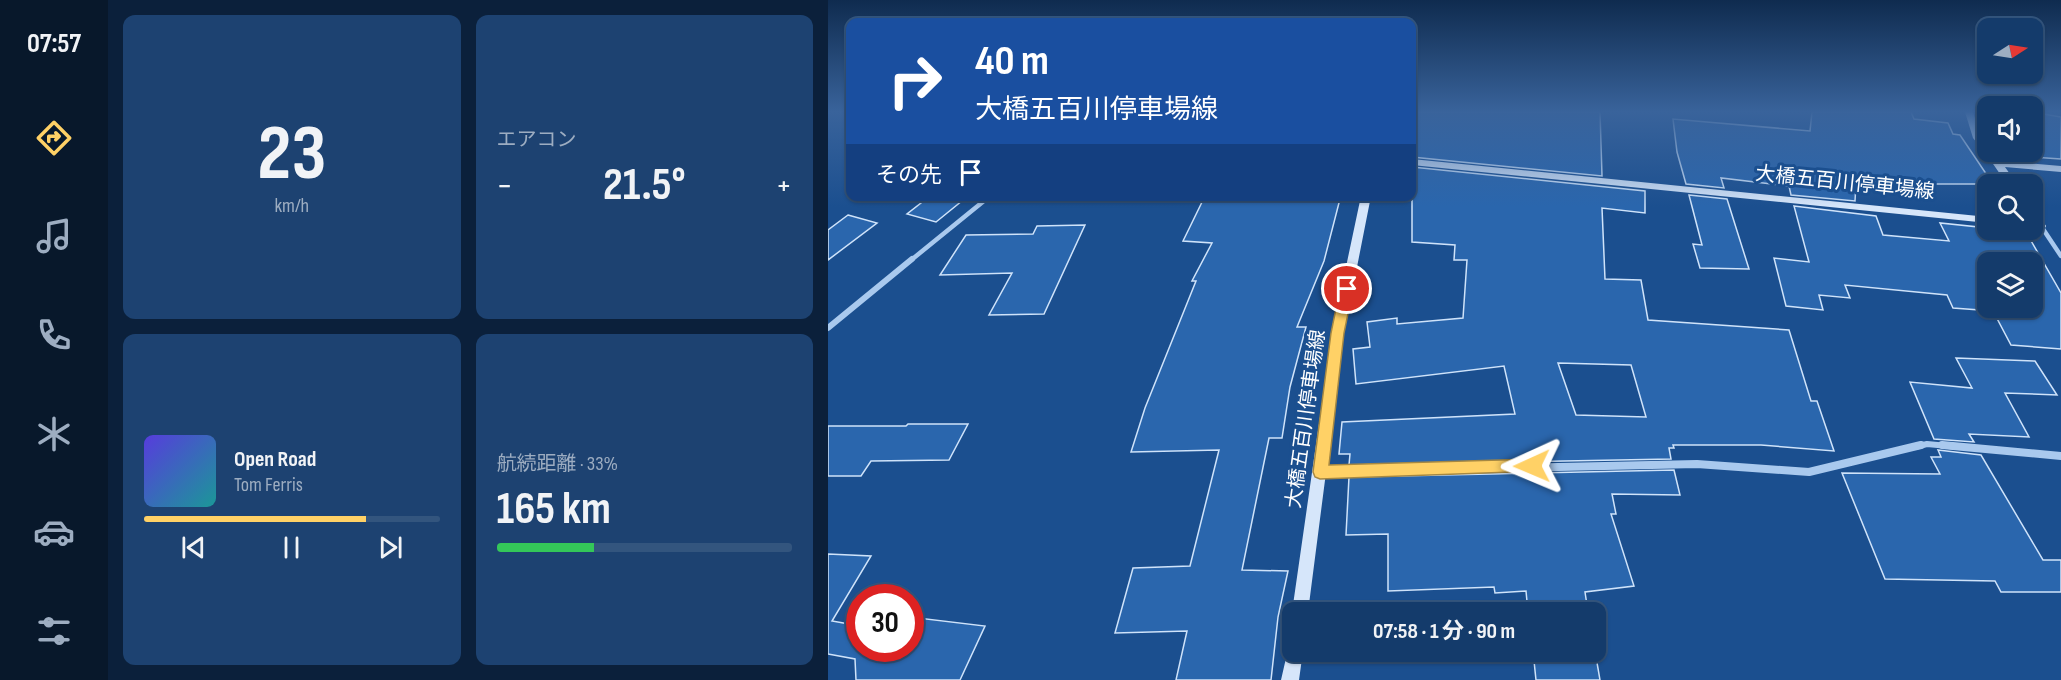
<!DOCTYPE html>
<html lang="ja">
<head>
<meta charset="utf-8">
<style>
	:root { --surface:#143b6b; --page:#1d4271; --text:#f1f3f6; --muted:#9dadc1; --line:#33557e; --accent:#ffd166 }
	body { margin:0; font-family:"Sofia Sans Condensed","Noto Sans JP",sans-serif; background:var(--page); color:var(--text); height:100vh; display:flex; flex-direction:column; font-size:22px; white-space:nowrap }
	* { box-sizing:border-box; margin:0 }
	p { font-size:20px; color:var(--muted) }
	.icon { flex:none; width:33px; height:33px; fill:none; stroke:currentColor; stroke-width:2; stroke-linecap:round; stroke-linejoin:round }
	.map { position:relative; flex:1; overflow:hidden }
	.side { display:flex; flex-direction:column; gap:15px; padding:15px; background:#0b203b; width:720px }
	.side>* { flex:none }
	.guide { position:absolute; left:18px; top:18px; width:570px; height:183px; border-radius:12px; box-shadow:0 2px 4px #0004,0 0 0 2px var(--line); background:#1a4fa0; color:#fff; overflow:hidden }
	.needle { width:39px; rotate:78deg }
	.controls { position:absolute; left:1149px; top:18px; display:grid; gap:12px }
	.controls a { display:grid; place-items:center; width:66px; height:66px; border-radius:12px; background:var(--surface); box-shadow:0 2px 4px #0004,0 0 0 2px var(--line); font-size:30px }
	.speed { position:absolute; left:18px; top:584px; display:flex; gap:12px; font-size:30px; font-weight:700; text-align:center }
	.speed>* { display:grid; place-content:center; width:78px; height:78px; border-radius:50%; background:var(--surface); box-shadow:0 2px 4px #0004,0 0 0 2px var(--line); line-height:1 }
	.speed .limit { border:9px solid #d22; background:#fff; color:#111 }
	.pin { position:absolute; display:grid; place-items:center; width:51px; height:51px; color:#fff; margin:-26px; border:3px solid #fff; border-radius:50%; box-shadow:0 2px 6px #0007 }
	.me { position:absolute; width:66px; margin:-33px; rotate:269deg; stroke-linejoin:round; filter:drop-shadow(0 0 4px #0008) }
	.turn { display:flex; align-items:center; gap:21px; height:126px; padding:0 30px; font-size:27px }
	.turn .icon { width:78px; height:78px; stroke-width:2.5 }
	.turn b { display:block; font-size:42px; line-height:51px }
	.then { display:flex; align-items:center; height:57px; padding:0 30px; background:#0003; gap:12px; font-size:22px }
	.big { font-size:45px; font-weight:700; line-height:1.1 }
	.side .tile { flex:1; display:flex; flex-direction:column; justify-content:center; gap:9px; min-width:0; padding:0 21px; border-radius:12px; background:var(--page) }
	.side .dial { align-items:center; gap:0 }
	.dial b { font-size:78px; line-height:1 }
	.song { display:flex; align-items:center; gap:18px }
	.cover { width:72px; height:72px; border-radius:9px; background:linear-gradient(135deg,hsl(250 70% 55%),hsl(180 70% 35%)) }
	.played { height:6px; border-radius:3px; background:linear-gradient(90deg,var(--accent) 75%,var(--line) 75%) }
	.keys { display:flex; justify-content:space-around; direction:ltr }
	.heat { display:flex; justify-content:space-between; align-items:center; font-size:33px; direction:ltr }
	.charge { height:9px; border-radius:4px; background:linear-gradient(90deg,#34c759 33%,var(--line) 0) }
	.side .tiles { flex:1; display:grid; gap:15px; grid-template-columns:repeat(2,1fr) }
	.trip { position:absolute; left:454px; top:602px; width:324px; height:60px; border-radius:12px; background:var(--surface); box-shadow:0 2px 4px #0004,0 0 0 2px var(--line); font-weight:700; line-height:60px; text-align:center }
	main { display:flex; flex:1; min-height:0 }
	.menu { display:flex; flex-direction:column; width:108px; justify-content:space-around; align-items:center; background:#08182b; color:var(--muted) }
	.menu .icon { width:42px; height:42px }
	.menu .current { color:var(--accent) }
	.menu b { font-size:27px; color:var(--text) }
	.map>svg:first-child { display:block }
	.building { fill:#2a66ad; stroke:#cfe3fa; stroke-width:1.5; fill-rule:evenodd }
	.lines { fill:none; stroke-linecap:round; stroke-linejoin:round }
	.street-far2 { stroke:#a9c9ee; stroke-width:4.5 }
	.street-far1 { stroke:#a9c9ee; stroke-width:6 }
	.street { stroke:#a9c9ee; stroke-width:8 }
	.secondary { fill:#d6e6fa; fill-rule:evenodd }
	.route { fill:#ffd166; stroke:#a68842; stroke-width:1.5 }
	.labels { text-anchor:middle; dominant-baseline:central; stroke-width:6; stroke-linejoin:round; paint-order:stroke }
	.street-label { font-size:20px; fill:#fff; stroke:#1b4f8f }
</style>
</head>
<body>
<main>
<nav class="menu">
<b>07:57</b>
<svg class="icon current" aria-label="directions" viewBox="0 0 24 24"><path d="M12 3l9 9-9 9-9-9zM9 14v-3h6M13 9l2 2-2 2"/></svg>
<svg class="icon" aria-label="music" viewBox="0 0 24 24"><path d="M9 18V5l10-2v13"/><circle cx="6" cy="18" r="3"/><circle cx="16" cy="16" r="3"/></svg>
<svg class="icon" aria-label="phone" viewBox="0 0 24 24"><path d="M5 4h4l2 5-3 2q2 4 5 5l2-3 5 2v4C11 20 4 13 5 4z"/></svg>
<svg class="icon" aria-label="climate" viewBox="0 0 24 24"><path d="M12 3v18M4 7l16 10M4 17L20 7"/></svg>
<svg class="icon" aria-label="car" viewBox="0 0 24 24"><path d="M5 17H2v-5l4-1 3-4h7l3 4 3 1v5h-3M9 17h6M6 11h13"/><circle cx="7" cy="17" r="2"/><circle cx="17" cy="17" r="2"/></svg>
<svg class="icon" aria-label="filters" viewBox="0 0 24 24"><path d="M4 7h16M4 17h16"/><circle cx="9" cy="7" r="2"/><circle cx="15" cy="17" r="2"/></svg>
</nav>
<section class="side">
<div class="tiles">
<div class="tile dial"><b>23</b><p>km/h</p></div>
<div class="tile"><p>エアコン</p>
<div class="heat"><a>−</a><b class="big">21.5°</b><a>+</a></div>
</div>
<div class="tile">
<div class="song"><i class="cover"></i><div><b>Open Road</b><p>Tom Ferris</p></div></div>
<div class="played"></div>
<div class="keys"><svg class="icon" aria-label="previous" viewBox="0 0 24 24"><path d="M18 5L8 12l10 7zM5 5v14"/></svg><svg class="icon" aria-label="pause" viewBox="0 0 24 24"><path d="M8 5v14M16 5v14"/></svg><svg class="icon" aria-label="next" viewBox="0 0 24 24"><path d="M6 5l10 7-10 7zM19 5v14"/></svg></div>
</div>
<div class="tile"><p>航続距離 · 33%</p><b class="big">165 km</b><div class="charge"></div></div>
</div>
</section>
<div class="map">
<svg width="1233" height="680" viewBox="0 0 1233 680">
	<rect width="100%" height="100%" fill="#1b4f8f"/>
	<g class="building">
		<polygon points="584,112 772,112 774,176 584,157"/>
		<polygon points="984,112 1083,112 1086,119 1120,123 1125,134 1132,135 1165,184 1090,184 1036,180 1037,184 1028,184 1027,201 963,195 961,186 893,178 896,188 858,184 849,152 845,119 982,131"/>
		<polygon points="1204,112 1233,117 1233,159 1204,157"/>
		<path d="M584 167 817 191V213L774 208 777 279 813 280 820 320 961 330 983 401H989L1006 451 933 445H845L846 448H841L843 459 521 465 522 454H511L514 422 687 414 676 366 528 384 525 349 542 347 539 322 569 318V324L635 318 639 260H626L627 245 584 242ZM730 363 803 365 818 417 748 415Z"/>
		<polygon points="861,195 899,199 921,269 872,268 865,244 874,245"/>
		<polygon points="102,196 140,196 108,222 79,214"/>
		<polygon points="377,196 512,199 496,261 469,327 478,327 462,387 454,438 441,438 414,570 460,571 450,617 443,680 348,680 359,631 287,633 305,568 362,566 391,450 303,452 317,408 368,281 364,281 384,243 355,241"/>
		<path d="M966 206 1048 216 1055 235 1121 241 1112 223 1198 232 1233 293V349L1183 345 1165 311 1125 308 1119 295 1017 285 1022 298 991 295 995 310 958 306 946 258 981 262ZM1160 262H1204V308H1160Z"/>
		<polygon points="20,215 49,223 0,260 0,230"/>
		<polygon points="257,225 216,314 161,315 184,273 112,275 138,235 205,234 209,226"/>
		<polygon points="1128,358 1207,361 1229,395 1177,393 1201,437 1141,434 1146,442 1106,439 1082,382 1144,388"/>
		<polygon points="80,424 140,424 121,460 43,461 33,476 0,476 0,426 78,426"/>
		<polygon points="1110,450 1153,455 1215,560 1233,560 1233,592 1173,592 1167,581 1057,579 1014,473 1112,474 1103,457 1113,457"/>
		<polygon points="846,470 852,495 784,494 788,514 783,514 806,586 757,592 760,612 700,612 698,591 667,593 666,587 560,591 560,534 518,535 521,477"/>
		<polygon points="0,554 43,556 4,621 32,626 32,648 82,648 82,617 157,626 132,680 28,680 27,659 0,654"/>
		<polygon points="705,651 767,651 772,680 708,680"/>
	</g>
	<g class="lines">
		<g class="street-far2">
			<polyline points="1213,226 1233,256"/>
			<polyline points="82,261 162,196"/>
		</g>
		<g class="street-far1">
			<polyline points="0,328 84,259"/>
			<polyline points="1087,447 1099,444 1131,447"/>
		</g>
		<g class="street">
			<polyline points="1114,445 1233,456"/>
			<polyline points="493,472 869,464 981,472 1093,445"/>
		</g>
		<g class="secondary">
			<polygon points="1137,112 1145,112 1153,137 1160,145 1160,152 1164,152 1163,153 1157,153 1145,138"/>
			<polygon points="1168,158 1173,161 1233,166 1233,172 1177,167 1189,184 1179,184 1163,161"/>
			<polygon points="584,159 1160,217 1160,223 584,165"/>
			<polygon points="533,196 543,196 516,333 480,612 465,612 465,614 464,612 504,333"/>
			<path d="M1204 210C1210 211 1215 221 1218 226L1217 228H1204Z"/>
			<polygon points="465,644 465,651 475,651 471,680 453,680 461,645"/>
		</g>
	</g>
	<linearGradient id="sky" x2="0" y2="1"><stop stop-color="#0f2b4f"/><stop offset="0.54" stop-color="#39639b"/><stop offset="1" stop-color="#39639b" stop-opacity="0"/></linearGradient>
	<rect width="1233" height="207" fill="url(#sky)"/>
	<polygon class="route" points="519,284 525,289 516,333 501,465 704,459 710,461 712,466 710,471 492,479 487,477 485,472 503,333 512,289"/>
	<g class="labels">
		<g class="street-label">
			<text transform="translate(1017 183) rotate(6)">大橋五百川停車場線</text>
			<text transform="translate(478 419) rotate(-82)">大橋五百川停車場線</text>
		</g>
	</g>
</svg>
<div class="controls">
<a><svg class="needle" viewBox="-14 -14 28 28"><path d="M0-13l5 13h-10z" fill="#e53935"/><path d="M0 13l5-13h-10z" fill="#9dadc1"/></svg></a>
<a><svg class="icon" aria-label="sound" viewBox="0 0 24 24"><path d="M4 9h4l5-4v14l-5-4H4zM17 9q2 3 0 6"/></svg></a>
<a><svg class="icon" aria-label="search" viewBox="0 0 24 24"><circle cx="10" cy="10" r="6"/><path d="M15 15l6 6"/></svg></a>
<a><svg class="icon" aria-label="layers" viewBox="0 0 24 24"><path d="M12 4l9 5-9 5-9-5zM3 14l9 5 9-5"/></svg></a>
</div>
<div class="speed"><div class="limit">30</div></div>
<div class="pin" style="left:519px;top:289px;background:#d93025"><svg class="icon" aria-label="arrive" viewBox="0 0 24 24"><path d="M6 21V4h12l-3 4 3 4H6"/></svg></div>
<svg class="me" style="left:704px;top:466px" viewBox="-20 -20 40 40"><path d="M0-17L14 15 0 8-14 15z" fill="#ffd166" stroke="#fff" stroke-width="4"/></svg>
<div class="trip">07:58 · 1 分 · 90 m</div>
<div class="guide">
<div class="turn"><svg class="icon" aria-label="right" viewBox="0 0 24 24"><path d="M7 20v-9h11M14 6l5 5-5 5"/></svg><div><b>40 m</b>大橋五百川停車場線</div></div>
<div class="then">その先<svg class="icon" aria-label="arrive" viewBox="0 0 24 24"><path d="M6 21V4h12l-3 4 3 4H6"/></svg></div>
</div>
</div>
</main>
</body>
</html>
